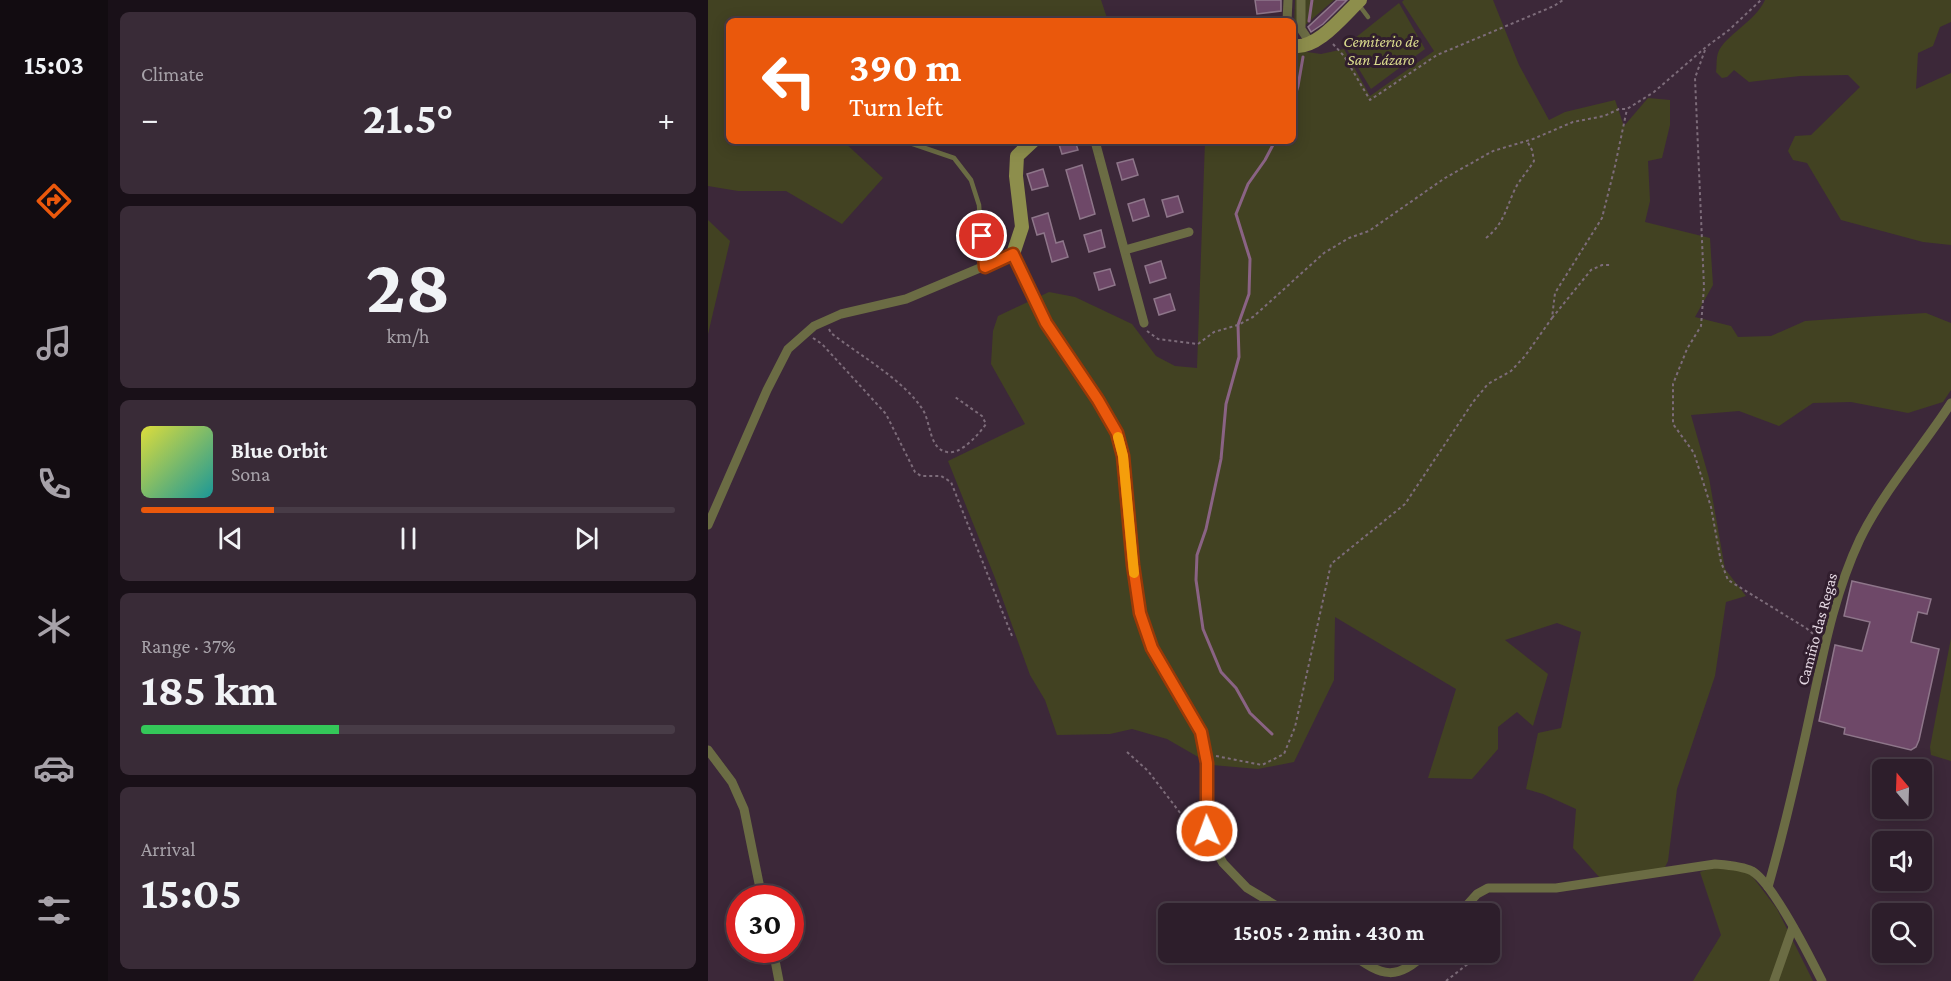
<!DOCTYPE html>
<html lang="en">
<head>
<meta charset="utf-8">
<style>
	:root { --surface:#2d1e2b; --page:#392b37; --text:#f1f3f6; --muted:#a7a2a9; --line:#483c47; --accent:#ea580c }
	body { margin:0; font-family:"Crimson Pro",serif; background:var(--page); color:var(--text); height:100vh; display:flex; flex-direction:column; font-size:22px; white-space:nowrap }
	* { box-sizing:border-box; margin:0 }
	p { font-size:20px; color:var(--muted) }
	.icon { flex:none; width:33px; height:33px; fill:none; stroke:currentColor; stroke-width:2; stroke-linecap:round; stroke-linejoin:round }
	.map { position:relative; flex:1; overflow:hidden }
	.drawer { display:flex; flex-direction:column; gap:12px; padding:12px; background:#191018; width:600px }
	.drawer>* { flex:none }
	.top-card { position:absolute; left:18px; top:18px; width:570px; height:126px; border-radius:9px; box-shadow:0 3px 15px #0003,0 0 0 2px var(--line); background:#ea580c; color:#fff; overflow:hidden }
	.needle { width:39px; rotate:341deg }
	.controls { position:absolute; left:1164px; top:759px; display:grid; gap:12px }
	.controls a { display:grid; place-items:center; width:60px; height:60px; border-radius:9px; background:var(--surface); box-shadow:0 3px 15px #0003,0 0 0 2px var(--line); font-size:30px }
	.speed { position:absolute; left:18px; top:885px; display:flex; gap:12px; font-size:30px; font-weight:700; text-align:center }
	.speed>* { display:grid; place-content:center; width:78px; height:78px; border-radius:50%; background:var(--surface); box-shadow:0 3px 15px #0003,0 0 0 2px var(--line); line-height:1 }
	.speed .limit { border:9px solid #d22; background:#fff; color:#111 }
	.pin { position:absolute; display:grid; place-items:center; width:51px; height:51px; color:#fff; margin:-26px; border:3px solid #fff; border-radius:50%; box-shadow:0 2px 6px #0007 }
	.me { position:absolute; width:66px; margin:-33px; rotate:358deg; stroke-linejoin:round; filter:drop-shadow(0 0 4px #0008) }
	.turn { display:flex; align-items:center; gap:21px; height:126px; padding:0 24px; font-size:27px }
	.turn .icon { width:78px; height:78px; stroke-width:2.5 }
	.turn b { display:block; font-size:42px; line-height:51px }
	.big { font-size:45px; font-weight:700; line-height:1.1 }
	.drawer .tile { flex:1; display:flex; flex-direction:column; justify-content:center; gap:9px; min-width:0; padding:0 21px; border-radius:9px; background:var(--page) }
	.drawer .dial { align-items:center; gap:0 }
	.dial b { font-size:78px; line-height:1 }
	.song { display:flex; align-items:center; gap:18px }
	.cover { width:72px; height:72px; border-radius:9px; background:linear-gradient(135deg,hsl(60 70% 55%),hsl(180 70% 35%)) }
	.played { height:6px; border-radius:3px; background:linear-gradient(90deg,var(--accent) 25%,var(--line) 25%) }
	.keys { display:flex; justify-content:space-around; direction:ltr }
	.heat { display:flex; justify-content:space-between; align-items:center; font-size:33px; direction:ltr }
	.charge { height:9px; border-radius:4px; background:linear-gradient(90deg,#34c759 37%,var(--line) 0) }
	.trip { position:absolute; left:450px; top:903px; width:342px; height:60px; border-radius:9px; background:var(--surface); box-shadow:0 3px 15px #0003,0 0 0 2px var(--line); font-weight:700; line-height:60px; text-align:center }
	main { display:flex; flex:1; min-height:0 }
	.tabs { display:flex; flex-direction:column; width:108px; justify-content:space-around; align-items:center; background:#120c11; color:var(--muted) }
	.tabs .icon { width:42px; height:42px }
	.tabs .on { color:var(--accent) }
	.tabs b { font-size:27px; color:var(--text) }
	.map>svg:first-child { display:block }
	.green { fill:#424222 }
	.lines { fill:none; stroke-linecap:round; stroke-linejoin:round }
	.stream { stroke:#8a6384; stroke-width:3 }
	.building { fill:#6e4868; stroke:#8e768a; stroke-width:1.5 }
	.path { stroke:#7d6c7a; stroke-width:2; stroke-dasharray:3 3; stroke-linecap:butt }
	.lane { stroke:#6b6c44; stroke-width:4.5 }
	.street { stroke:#6b6c44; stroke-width:9 }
	.secondary { stroke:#8d8e4c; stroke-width:14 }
	.route-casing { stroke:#983908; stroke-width:15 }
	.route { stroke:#ea580c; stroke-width:10 }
	.slow { stroke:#f59e0b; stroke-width:10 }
	.labels { text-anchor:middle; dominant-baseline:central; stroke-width:6; stroke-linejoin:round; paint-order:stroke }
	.park-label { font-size:16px; font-style:italic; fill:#dadb8d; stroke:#311e2e }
	.street-label { font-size:16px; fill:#e6d9e4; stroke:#311e2e }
</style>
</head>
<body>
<main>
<nav class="tabs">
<b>15:03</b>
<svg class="icon on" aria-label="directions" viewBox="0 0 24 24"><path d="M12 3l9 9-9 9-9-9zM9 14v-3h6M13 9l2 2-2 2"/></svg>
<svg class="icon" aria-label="music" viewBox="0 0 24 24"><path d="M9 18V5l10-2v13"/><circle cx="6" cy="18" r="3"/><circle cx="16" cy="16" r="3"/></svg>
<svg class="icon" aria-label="phone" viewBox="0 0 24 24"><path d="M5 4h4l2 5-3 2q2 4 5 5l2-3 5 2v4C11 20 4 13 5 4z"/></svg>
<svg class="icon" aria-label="climate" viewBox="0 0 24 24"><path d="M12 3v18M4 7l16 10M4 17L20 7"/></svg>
<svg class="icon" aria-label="car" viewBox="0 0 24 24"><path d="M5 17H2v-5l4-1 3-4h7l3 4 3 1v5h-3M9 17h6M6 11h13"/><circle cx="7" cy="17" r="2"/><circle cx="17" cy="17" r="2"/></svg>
<svg class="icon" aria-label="filters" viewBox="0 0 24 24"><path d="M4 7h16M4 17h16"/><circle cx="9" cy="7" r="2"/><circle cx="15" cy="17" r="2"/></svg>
</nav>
<section class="drawer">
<div class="tile"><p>Climate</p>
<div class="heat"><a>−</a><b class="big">21.5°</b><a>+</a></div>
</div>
<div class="tile dial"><b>28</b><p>km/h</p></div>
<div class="tile">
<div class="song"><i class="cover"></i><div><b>Blue Orbit</b><p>Sona</p></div></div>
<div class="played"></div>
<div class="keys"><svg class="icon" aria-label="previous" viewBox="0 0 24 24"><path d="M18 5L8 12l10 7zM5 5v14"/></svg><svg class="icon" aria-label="pause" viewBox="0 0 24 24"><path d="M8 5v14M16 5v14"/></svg><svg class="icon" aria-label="next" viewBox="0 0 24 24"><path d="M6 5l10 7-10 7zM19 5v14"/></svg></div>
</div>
<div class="tile"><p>Range · 37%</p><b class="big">185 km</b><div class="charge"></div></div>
<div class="tile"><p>Arrival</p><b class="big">15:05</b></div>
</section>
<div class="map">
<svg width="1243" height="981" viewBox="0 0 1243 981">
	<rect width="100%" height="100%" fill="#3c2839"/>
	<g class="green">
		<polygon points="0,0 393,0 400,21 21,21 21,141 135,141 175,178 134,224 78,191 30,191 0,186"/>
		<polygon points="587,0 626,0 595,27 586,27"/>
		<polygon points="696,0 785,0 811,65 841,120 857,112 907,100 916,126 940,98 962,100 962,125 954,158 940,161 942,201 937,222 1002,238 1005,285 987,317 1023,326 1030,337 1063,336 1097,321 1168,316 1218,313 1243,323 1243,390 1235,402 1200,413 1143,402 1105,403 1071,426 1031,411 983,415 1001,478 1017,569 1038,596 1018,602 1007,676 969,789 960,861 952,877 892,878 865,848 868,809 835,794 818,789 830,733 853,728 873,632 849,623 797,640 840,674 825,726 809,712 790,727 790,749 764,779 720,778 748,689 627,617 626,680 586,762 550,769 504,765 459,739 424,729 402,734 349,735 337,700 322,675 287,578 240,461 317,424 283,364 285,331 290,316 341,292 367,297 424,324 448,356 467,366 489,368 497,141 585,141 585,50 613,54 636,49 662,96 726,51 694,2"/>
		<path d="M1057 0H1243V22L1232 27 1225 46 1210 53 1208 89 1243 73V245L1215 242 1133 220 1099 163 1085 160 1080 151 1087 136 1103 135 1152 87 1140 75 1092 76 1041 82 1026 70 1019 77 1014 78 1008 72C1009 66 1008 59 1010 53 1016 36 1048 21 1057 0Z"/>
		<polygon points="691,3 717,49 663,89 637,46"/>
		<polygon points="0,220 22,241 0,334"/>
		<polygon points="1243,638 1243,761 1223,755 1222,747"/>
		<polygon points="1006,867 1041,872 1069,909 1105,981 985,981 1013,935 992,872"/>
	</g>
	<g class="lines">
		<g class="stream">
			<polyline points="601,21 604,0"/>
			<polyline points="585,102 590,86 595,57"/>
			<polyline points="564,734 542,713 528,688 513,672 495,629 488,580 489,555 498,529 513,459 518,404 531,357 530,325 541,294 542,259 528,214 540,184 557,160 567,141"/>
		</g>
	</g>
	<g class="building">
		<polygon points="547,0 573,0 573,11 549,14"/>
		<polygon points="629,0 639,0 615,24 603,32 600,27"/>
		<polygon points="350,141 367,141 370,150 354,154"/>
		<polygon points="425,159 430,175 414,180 409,163"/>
		<polygon points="374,165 387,214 372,219 358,170"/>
		<polygon points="335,169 340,186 324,190 319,174"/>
		<polygon points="470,196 475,212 459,217 454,200"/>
		<polygon points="436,199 441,216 425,221 420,204"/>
		<polygon points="340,213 348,243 355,241 360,257 344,262 336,233 329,235 324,218"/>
		<polygon points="393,230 397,247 381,252 376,235"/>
		<polygon points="453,261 458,278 442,283 437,266"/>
		<polygon points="402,269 407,285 391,290 386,273"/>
		<polygon points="462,294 467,310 451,315 446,299"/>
		<polygon points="1144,581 1223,599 1219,614 1210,612 1203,642 1231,649 1211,740 1208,747 1203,750 1136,734 1137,728 1111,721 1127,645 1154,651 1162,622 1136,616"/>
	</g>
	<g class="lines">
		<g class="path">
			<polyline points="625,44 636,56 662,100 729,55 846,6 855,0"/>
			<polyline points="997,50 987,78 996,287 993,326 979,349 965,384 965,424 986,453 1003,507 1013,562 1020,580 1098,628 1110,638"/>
			<path d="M778 238C796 224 798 208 807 189 812 179 820 171 826 161L824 150 819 141"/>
			<polyline points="844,318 883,270 894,265 902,265"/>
			<path d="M121 329 123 333C151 355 196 380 215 410 223 423 221 449 239 452 253 455 271 434 278 424L274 416 247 397"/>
			<polyline points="439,331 450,339 490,344 506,332 530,325 545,317 616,253 641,238 661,231 737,178 785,151 825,139 865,122 896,116 911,109 919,109 946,92 998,47 1021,30 1053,0"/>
			<polyline points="105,338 114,344 178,414 207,472 213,476 233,476 243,482 304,636"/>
			<polyline points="419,752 440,771 483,827 491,829"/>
			<polyline points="508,756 554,765 576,754 587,727 623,564 697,504 765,402 780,384 803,371 817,356 844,318 847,293 894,218 907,166 919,109"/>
			<polyline points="772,914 773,905"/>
			<polyline points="738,981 761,963 763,952"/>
		</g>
		<g class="lane">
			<polyline points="651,5 660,17"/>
			<polyline points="202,143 246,158 263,180 271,205 274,252 277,267"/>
		</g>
		<g class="street">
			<polyline points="593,0 593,29 603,44"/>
			<polyline points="579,21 580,0"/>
			<polyline points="387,141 436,323"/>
			<polyline points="417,250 481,232"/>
			<polyline points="0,525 59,390 80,349 106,326 133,314 198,299 305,254 338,323 389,400 409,433 415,456 425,565 433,613 444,648 493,732 499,763 499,831 505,845 515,863 539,888 582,914"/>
			<polyline points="0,750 24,782 36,809 54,898"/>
			<path d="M1060 887C1077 827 1091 766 1104 705 1116 649 1127 592 1152 539 1176 490 1214 448 1243 403"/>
			<path d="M751 914 769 894 780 888H848L1007 864C1018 865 1034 866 1044 871 1065 883 1102 957 1114 981"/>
			<polyline points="65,950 71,981"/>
			<path d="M641 952C675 978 689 981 719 952"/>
			<polyline points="1066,981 1085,927"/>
		</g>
		<g class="secondary">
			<path d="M585 46C609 50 635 16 652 0"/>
			<polyline points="305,254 314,227 308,176 309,156 325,141"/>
		</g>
	</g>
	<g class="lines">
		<g class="route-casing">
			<polyline id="route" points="274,236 277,267 305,254 338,323 390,400 409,433 415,456 425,565 432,613 444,648 493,732 499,763 499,831"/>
		</g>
		<use href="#route" class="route"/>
		<polyline class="slow" points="410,437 415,456 426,573"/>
	</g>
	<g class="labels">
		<g class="park-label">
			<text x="673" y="41">Cemiterio de<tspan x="673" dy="18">San Lázaro</tspan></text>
		</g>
		<g class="street-label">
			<text transform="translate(1109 629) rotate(-75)">Camiño das Regas</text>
		</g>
	</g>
</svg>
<div class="controls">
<a><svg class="needle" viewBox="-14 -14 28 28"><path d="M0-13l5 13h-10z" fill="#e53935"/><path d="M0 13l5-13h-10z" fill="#a7a2a9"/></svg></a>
<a><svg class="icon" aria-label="sound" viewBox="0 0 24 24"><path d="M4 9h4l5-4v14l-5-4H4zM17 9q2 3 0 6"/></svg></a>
<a><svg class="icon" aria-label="search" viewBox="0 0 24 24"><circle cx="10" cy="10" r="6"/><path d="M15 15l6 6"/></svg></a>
</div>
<div class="speed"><div class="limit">30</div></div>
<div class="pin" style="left:274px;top:236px;background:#d93025"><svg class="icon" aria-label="arrive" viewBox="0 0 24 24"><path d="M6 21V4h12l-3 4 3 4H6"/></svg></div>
<svg class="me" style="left:499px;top:831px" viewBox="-20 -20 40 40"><circle r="17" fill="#ea580c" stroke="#fff" stroke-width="3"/><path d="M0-11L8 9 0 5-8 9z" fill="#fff"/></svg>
<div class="trip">15:05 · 2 min · 430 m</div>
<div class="top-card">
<div class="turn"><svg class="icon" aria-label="left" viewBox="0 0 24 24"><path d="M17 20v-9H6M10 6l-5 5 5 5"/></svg><div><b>390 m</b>Turn left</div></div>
</div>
</div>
</main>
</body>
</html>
